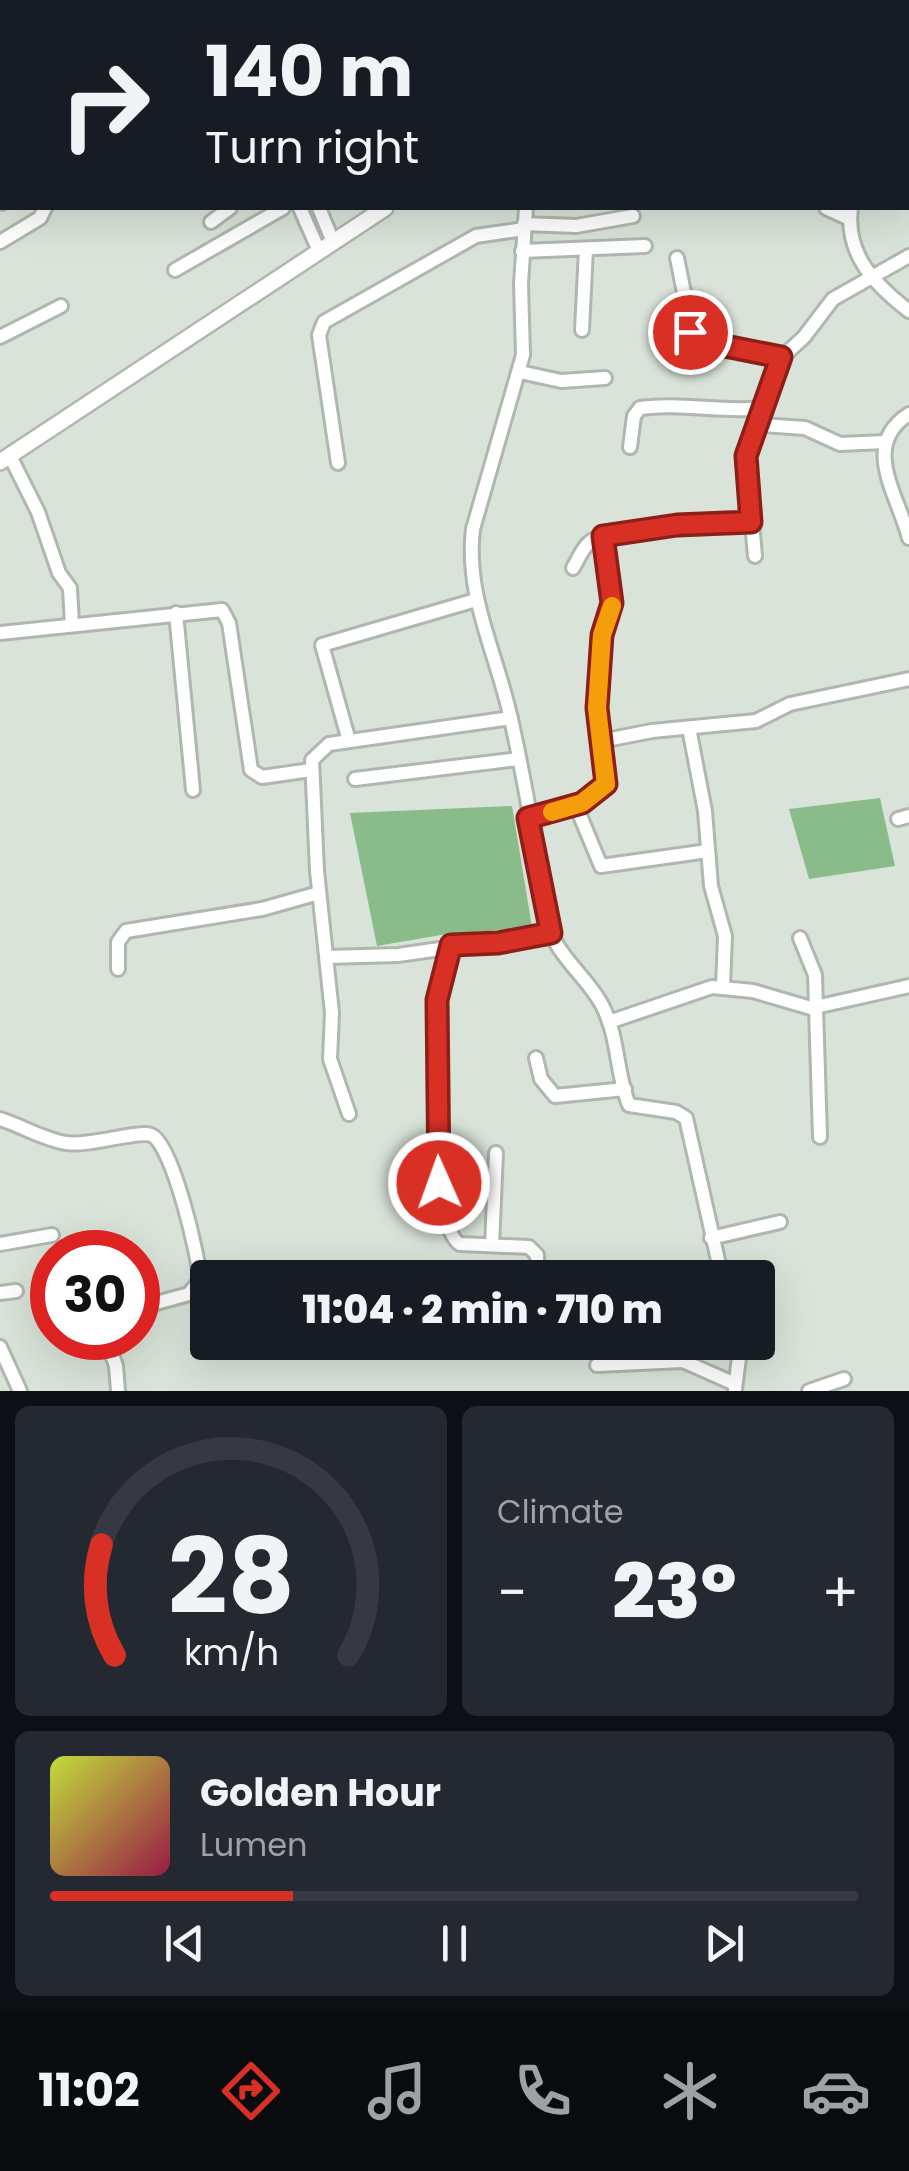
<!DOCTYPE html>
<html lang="en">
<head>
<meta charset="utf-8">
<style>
	:root { --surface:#171b24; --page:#242831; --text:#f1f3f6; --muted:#9ea1a6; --line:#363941; --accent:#d93025 }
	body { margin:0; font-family:Poppins,sans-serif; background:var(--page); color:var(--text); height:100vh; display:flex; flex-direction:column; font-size:38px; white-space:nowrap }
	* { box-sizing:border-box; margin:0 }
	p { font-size:32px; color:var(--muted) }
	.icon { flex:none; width:55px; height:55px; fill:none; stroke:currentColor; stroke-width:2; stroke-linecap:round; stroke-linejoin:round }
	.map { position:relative; height:1391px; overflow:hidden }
	.side { display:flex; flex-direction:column; gap:15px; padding:15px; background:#0d0f14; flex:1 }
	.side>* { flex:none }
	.hud { position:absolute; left:0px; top:0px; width:910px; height:210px; box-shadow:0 10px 40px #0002; background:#171b24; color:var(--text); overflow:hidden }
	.speed { position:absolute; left:30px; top:1230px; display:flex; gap:20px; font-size:50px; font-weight:700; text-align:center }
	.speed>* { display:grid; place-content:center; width:130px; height:130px; border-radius:50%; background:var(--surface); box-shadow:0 10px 40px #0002; line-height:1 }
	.speed .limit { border:15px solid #d22; background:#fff; color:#111 }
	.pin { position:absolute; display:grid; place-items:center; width:85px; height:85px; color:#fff; margin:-42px; border:5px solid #fff; border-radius:50%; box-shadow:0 2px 10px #0007 }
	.me { position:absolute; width:110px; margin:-55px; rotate:358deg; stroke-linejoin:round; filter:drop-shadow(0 0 8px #0008) }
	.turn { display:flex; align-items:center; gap:35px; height:210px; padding:0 40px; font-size:45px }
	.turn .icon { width:130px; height:130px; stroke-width:2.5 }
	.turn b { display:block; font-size:70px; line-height:85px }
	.big { font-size:75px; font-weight:800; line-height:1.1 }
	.side .tile { flex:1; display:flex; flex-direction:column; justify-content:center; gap:15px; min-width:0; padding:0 35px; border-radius:15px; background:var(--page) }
	.side .dial { align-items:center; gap:0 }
	.dial svg { height:260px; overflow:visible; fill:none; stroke:var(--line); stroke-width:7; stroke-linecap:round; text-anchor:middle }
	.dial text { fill:var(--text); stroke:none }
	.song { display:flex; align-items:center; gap:30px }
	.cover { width:120px; height:120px; border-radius:15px; background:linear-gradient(135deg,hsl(70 70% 55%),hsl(340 70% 35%)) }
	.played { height:10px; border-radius:5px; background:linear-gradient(90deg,var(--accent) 30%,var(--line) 30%) }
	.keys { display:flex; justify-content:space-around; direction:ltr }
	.heat { display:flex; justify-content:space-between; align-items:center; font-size:55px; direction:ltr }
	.side .tiles { flex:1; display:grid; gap:15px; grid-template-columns:1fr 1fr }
	.tile:last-child { grid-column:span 2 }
	.trip { position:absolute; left:190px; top:1260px; width:585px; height:100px; border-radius:10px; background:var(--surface); box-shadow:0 10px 40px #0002; font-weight:800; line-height:100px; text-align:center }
	.tabs { display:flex; height:160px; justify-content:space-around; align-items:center; background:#090b0e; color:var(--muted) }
	.tabs .icon { width:70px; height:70px }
	.tabs .selected { color:var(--accent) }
	.tabs b { font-size:45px; color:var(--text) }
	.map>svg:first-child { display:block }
	.water { fill:#89bc8a }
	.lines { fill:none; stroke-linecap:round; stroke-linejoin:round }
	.minor-casing { stroke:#aeb8ae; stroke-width:18 }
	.major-casing { stroke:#aeb8ae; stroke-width:20 }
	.minor { stroke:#fff; stroke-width:12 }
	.major { stroke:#fff; stroke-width:15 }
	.route-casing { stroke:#8d1f18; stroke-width:25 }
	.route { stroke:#d93025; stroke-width:18 }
	.slow { stroke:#f59e0b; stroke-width:18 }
</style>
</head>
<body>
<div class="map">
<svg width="909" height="1391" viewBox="0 0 909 1391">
	<rect width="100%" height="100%" fill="#d9e3d9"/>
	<g class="water">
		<polygon points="880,798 895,866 809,879 789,809"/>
		<polygon points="512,806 532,927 441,935 377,946 350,813"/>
	</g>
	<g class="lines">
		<g class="minor-casing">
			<g id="minor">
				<polyline points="136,0 137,2"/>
				<polyline points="452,0 459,2"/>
				<polyline points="761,0 762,2"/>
				<polyline points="895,0 896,2"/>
				<polyline points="425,2 426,0"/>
				<polyline points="908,52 909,57"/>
				<polyline points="908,94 909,93"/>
				<polyline points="0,124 2,129"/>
				<polyline points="0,199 2,203"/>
				<polyline points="300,208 319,251"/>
				<polyline points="319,208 333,242"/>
				<path d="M526 208 521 284 523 355 473 529C465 595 496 652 510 715 527 787 537 861 551 933 563 961 588 979 602 1005 619 1037 616 1074 629 1105L676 1112 686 1118 722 1278"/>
				<polyline points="826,208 850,219"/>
				<path d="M851 208C845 254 874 284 909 311"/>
				<polyline points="211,222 230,208"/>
				<polyline points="524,224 576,226 633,216"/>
				<polyline points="0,242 40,218 45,208"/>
				<polyline points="522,251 645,246"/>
				<polyline points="677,258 693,337 781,357"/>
				<polyline points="175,270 283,208"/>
				<polyline points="582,330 586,249"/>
				<polyline points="0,337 61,306"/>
				<polyline points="520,372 561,381 605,378"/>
				<path d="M909 414C860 445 898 495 909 538"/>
				<polyline points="761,425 805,428 840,444 885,442"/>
				<path d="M630 447 634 416 640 408C683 402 721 413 765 408"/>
				<polyline points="10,456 38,512 59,573 70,588 72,625"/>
				<polyline points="338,463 319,335 324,322 476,236 524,229"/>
				<polyline points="755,556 746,456 761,425 778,361 804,337 833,299 909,256"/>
				<path d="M573 568C578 560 582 548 590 542 613 523 718 523 751 521"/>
				<polyline points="176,613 193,790"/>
				<polyline points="0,633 222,610 229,623 251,770 262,777 311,770"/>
				<polyline points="689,728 705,811 711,886 725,936 723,986"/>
				<polyline points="349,741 322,645 476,600"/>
				<polyline points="601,741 652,731 756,721 790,704 909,679"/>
				<polyline points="355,779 518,759"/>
				<polyline points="576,806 601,866 708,851"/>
				<polyline points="528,818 582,803 606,784 597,708 602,635 612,603 603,536"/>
				<polyline points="898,819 909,816"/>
				<polyline points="800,938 815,975 820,1137"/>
				<path d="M451 945C450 962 440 973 438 988 433 1026 430 1230 460 1244L529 1247 537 1255 538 1278"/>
				<polyline points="327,957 398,955 551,933"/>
				<polyline points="118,969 118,942 126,931 262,909 319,893"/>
				<polyline points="609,1022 712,987 753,991 811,1008 909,986"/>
				<polyline points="536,1058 541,1079 555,1096 625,1089"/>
				<polyline points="349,1114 330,1059 332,1013 317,871 312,760 329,744 511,718"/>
				<path d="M0 1119C22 1126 43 1139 66 1143 88 1147 138 1130 151 1135 172 1142 199 1257 200 1280L189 1294 138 1308"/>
				<polyline points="711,1238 780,1222"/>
				<polyline points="0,1244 52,1235"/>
				<polyline points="492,1245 496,1153"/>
				<polyline points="0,1293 16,1291"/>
				<polyline points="106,1338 116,1366 118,1391"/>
				<polyline points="580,1343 592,1342"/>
				<polyline points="0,1347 20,1391"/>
				<polyline points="597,1365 683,1361 735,1384"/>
				<polyline points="735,1389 741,1342"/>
				<polyline points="809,1391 844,1379"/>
			</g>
		</g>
		<g class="major-casing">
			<g id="major">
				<polyline points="704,2 708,0"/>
				<polyline points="0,462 385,208"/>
			</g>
		</g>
		<use href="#minor" class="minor"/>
		<use href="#major" class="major"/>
	</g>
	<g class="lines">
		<g class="route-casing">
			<polyline id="route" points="439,1183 437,1000 451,945 498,943 551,933 528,818 582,803 606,784 597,708 602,635 612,603 603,536 677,525 751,522 746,456 781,357 700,341 690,332"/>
		</g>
		<use href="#route" class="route"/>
		<polyline class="slow" points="552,812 582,803 606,784 597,708 602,635 612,606"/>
	</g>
</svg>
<div class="speed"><div class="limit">30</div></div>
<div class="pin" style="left:690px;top:332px;background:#d93025"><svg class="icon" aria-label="arrive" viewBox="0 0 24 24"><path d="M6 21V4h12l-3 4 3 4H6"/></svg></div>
<svg class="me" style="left:439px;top:1183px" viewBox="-20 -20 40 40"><circle r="17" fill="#d93025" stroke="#fff" stroke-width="3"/><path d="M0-11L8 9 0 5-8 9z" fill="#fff"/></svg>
<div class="trip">11:04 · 2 min · 710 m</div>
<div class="hud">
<div class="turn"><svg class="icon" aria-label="right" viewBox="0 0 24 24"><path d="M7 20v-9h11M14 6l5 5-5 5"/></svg><div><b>140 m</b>Turn right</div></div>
</div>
</div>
<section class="side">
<div class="tiles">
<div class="tile dial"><svg viewBox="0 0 100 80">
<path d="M14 69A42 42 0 1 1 86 69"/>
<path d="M14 69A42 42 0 0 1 10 35" stroke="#d93025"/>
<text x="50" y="56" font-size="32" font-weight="700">28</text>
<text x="50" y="72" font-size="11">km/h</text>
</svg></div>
<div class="tile"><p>Climate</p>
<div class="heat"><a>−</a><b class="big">23°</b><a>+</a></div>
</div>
<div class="tile">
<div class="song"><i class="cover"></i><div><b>Golden Hour</b><p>Lumen</p></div></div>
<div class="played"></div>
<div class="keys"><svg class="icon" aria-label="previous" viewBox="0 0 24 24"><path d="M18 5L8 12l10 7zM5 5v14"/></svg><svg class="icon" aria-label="pause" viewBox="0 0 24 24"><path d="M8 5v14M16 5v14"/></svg><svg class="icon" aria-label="next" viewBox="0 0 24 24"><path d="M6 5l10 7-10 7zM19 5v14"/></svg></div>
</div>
</div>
</section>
<nav class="tabs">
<b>11:02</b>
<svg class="icon selected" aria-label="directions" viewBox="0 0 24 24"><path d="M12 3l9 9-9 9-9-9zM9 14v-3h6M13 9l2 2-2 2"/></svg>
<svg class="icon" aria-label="music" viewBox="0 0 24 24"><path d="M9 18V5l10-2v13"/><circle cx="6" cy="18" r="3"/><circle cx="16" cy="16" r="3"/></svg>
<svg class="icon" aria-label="phone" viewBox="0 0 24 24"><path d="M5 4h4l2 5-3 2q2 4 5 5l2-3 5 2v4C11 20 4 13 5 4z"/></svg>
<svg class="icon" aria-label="climate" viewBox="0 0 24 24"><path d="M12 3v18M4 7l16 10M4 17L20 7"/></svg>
<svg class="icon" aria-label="car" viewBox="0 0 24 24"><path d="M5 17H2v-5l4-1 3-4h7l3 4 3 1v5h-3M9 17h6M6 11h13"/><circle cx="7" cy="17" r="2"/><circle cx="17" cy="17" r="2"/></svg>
</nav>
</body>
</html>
